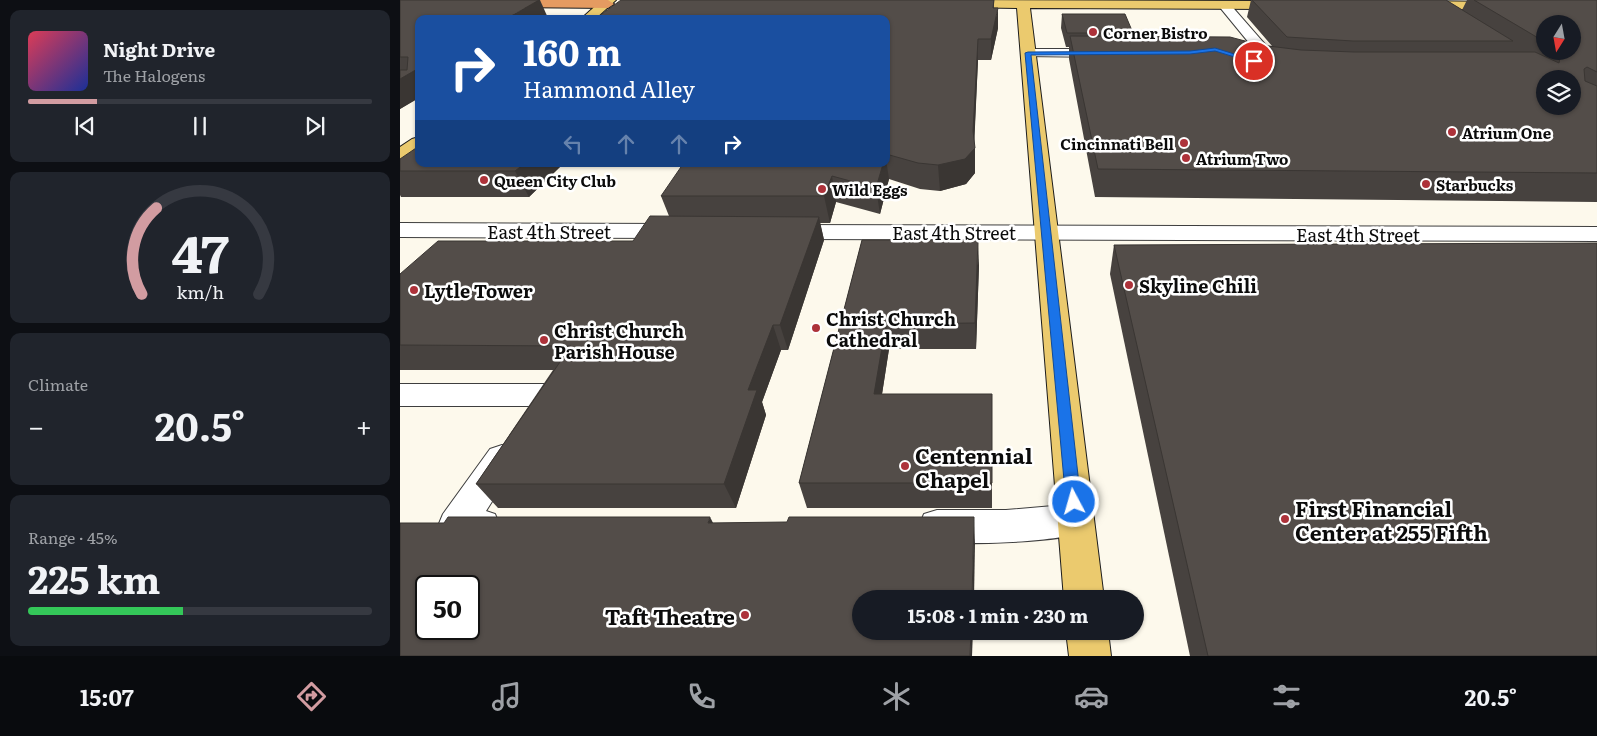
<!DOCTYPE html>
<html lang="en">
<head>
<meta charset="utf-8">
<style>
	:root { --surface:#171b24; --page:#20242c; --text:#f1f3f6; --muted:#9ea1a6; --line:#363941; --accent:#d29ca1 }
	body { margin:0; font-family:Literata,serif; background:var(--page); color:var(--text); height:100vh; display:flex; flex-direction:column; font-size:19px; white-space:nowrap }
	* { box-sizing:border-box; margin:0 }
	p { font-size:16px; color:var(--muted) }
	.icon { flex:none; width:28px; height:28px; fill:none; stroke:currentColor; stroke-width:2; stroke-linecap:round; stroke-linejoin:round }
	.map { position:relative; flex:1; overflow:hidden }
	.sheet { display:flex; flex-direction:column; gap:10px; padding:10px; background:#0d0f14; width:400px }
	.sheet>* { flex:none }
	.hud { position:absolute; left:15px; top:15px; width:475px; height:152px; border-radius:10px; box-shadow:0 1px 4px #0004; background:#1a4fa0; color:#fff; overflow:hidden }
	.needle { width:32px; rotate:191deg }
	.controls { position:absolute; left:1136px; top:15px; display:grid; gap:10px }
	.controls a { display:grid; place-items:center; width:45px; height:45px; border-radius:50%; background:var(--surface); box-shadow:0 1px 4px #0004; font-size:25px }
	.speed { position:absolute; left:15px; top:575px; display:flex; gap:10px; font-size:25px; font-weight:700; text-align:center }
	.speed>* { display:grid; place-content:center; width:65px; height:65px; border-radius:50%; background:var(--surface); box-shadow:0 1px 4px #0004; line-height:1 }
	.speed .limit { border:2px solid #111; border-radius:8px; background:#fff; color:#111 }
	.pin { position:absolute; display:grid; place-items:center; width:42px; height:42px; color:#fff; margin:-21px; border:2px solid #fff; border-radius:50%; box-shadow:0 1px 5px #0007 }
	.me { position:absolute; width:55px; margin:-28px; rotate:354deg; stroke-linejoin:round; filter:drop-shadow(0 0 4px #0008) }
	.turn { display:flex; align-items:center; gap:18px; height:105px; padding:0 25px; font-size:22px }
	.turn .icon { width:65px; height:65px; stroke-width:2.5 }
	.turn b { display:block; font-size:35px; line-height:42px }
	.lanes { display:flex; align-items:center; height:48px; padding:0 25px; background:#0003; justify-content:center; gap:25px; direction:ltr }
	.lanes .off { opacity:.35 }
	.big { font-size:38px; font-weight:700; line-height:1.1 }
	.sheet .tile { flex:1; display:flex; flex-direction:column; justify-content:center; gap:8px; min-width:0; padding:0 18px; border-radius:10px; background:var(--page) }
	.sheet .dial { align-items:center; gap:0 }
	.dial svg { height:130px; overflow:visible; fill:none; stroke:var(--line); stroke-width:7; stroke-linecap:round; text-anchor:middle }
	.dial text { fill:var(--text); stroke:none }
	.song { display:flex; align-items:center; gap:15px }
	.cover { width:60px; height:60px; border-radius:8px; background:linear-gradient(135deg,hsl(350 70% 55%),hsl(230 70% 35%)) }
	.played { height:5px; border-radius:2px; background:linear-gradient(90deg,var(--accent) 20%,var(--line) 20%) }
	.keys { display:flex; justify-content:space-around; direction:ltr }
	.heat { display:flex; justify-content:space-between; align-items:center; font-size:28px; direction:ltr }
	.charge { height:8px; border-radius:4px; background:linear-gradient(90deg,#34c759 45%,var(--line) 0) }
	.trip { position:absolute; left:452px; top:590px; width:292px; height:50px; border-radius:25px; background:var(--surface); box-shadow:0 1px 4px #0004; font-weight:700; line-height:50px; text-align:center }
	.dock { display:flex; height:80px; justify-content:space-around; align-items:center; background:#090b0e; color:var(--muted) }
	.dock .icon { width:35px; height:35px }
	.dock .current { color:var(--accent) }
	.dock b { font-size:22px; color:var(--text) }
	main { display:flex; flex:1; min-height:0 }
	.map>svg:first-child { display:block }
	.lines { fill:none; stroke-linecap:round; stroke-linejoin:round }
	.minor-casing { stroke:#3e3e3e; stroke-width:2 }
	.major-casing { stroke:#1c1c1c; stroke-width:2 }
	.highway-casing { stroke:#1c1c1c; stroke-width:2 }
	.minor { fill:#fff; fill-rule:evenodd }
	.major { fill:#ebca6e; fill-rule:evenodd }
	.highway { fill:#e59b61; fill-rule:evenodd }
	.wall { fill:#47423f; fill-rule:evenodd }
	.shaded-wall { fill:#3a3633 }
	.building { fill:#534d49; stroke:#3a3633; fill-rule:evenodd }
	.route { fill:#1a73e8; stroke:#114b97 }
	.poi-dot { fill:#ad323a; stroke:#fff; stroke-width:2 }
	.labels { text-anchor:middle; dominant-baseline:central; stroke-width:5; stroke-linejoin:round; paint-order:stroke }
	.far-poi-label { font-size:15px; font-weight:bold; fill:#0b0b0b; stroke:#fff; text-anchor:start }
	.street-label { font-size:18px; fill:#0b0b0b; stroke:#fff }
	.poi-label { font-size:18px; font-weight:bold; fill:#0b0b0b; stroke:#fff; text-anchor:start }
	.near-poi-label { font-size:21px; font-weight:bold; fill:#0b0b0b; stroke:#fff; text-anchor:start }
</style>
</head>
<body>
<main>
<section class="sheet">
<div class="tile">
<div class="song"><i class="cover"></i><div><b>Night Drive</b><p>The Halogens</p></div></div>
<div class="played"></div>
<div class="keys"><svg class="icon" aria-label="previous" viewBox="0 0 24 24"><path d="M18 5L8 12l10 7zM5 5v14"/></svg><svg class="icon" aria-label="pause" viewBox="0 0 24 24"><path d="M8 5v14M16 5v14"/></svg><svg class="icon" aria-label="next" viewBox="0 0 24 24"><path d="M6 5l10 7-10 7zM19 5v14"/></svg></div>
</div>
<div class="tile dial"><svg viewBox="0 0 100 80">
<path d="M14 69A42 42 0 1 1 86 69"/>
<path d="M14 69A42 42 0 0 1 23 16" stroke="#d29ca1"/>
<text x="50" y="56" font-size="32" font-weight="700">47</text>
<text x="50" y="72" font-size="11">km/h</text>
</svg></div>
<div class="tile"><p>Climate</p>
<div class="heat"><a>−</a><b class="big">20.5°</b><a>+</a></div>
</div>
<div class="tile"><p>Range · 45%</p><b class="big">225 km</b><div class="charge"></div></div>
</section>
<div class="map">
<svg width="1197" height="656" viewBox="0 0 1197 656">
	<rect width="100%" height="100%" fill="#fdf9ec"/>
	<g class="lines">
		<g class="minor-casing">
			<g id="minor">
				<polygon points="824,1 828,2 878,59 891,62 894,65 891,68 886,70 868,66 818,5"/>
				<polygon points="628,49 706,49 711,50 713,53 711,56 706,57 623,56 621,53 623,50"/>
				<polygon points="0,223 276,224 284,226 288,231 284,236 276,238 0,237"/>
				<polygon points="384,225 1197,227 1197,241 384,239 376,237 372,232 376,227"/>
				<polygon points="0,384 145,384 156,387 160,395 156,403 145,406 0,406"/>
				<path d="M102 445 114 449 119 459 86 511 95 514 100 526 95 538C77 544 61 544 43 538L38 526 43 514 90 449Z"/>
				<path d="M676 504 689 509 694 520 689 531C659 542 553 548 524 538L519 526 524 514 537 510H606Z"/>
			</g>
		</g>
		<g class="major-casing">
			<g id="major">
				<polygon points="202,0 216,0 195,19 181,19"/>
				<polygon points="557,0 889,1 895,5 889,9 630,8 704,599 664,599 617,8 553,7 551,4"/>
				<polygon points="1017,1 1101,2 1107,6 1101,10 1013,8 1011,5 1013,2"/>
				<polygon points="19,137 19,152 7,160 0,162 0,147 12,139"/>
				<polygon points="666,631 708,631 711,656 669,656"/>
			</g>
		</g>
		<g class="highway-casing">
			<polygon id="highway" points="100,0 208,0 214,4 208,8 104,7 100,6 98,3"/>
		</g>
		<use href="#minor" class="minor"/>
		<use href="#major" class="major"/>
		<use href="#highway" class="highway"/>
	</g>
	<g class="wall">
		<polygon points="0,0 148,18 0,109"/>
		<polygon points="594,0 594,8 598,28 591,60 578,60 574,142 575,173 566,184 540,191 520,189 489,179 480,214 436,202 430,223 420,223 424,240 388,350 381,350 362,402 366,415 336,508 98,508 76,484 153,370 0,370 0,274 233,241 269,216 261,196 486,164 486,19"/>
		<path d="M851 0H1046L1062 10 1067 0H1197V202L695 197 669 59V47H666L661 28 662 14 733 33 732 36 872 46 847 17ZM1145 24 1172 51H1145Z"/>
		<polygon points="0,159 19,164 163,164 129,197 1,197 0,195"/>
		<polygon points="462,240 579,265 576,349 489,349 482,394 592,394 592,508 407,508 399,483"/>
		<polygon points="714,245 1197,656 790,656 710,274"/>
	</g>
	<g class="shaded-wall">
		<polygon points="138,0 140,0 148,18 146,19 106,19"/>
		<polygon points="598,8 598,28 591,60 591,39"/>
		<polygon points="578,39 578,60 574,149 575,148 575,173 566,184 540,191 538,165 573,131"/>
		<polygon points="19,68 19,98 0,109 0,79"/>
		<polygon points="486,159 489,179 480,214 476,188 483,164 486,164"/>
		<polygon points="124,164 163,164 129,197 115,171"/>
		<polygon points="432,176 436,202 430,223 424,196"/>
		<polygon points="419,217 424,240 388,350 380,325"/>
		<polygon points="578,240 579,265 576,349 575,323"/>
		<polygon points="486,324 489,349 478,420 474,394"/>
		<polygon points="373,325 381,350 362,402 366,415 336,508 324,484 348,390"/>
		<polygon points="310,517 324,544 308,523"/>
		<polygon points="574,517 575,544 574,599 572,599"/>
		<polygon points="571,631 573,631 572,656 570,656"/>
	</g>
	<g class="building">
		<polygon points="0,0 139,0 106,19 19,19 19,68 0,79 0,70 7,70 8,57 0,57"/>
		<polygon points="221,0 594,0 593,8 598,8 591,39 578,39 573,131 575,148 565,159 538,165 518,163 486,154 486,19 195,19"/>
		<polygon points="852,0 1046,0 1113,41 953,41 887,37"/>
		<path d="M1074 0H1197V72L1187 67 1184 69 1185 81 1197 86V173L698 169 670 36 830 37 860 45 901 50 954 52H1135L1159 63 1160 57H1167L1166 54 1162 51H1172V24H1145V42ZM1145 79H1172V106H1145Z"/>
		<polygon points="662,14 725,14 733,33 667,33"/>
		<polygon points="19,146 19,164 124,164 115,171 0,171 0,159"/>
		<polygon points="283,164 483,164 476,188 432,176 424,196 261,196"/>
		<polygon points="250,216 419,217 380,325 373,325 348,390 357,390 324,484 76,484 171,346 0,345 0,274 38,241 233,241"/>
		<polygon points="462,240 578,240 575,323 486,324 474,394 592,394 592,483 399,483"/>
		<polygon points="1197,243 1197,656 808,656 714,245"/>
		<path d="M48 517H310L308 523 387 522 389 517H574L572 599H461V631H571L570 656H0V523H44ZM26 586H69V629H26Z"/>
	</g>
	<polygon class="route" points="815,48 857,61 854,63 815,51 790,54 631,55 681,502 679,507 674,509 669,507 666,502 625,53 628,52 790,51"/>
	<g class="poi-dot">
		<circle cx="693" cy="32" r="5"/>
		<circle cx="1052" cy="132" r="5"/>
		<circle cx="784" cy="143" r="5"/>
		<circle cx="786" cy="158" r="5"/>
		<circle cx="84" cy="180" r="5"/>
		<circle cx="1026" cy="184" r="5"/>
		<circle cx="422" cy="189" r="5"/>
		<circle cx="729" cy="285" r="5"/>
		<circle cx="14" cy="290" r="5"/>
		<circle cx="416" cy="328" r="5"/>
		<circle cx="144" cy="340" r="5"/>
		<circle cx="505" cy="466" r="5"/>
		<circle cx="885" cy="519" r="5"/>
		<circle cx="345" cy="615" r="5"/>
	</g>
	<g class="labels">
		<g class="far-poi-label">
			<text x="703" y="32">Corner Bistro</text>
			<text x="1062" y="132">Atrium One</text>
			<text x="774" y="143" text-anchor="end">Cincinnati Bell</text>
			<text x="796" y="158">Atrium Two</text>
			<text x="94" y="180">Queen City Club</text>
			<text x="1036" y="184">Starbucks</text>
			<text x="432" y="189">Wild Eggs</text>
		</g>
		<g class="street-label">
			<text x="149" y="231">East 4th Street</text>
			<text x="554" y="232">East 4th Street</text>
			<text x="958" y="234">East 4th Street</text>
		</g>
		<g class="poi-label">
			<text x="739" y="285">Skyline Chili</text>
			<text x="24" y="290">Lytle Tower</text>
			<text x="426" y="318">Christ Church<tspan x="426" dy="21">Cathedral</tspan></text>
			<text x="154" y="330">Christ Church<tspan x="154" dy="21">Parish House</tspan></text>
		</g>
		<g class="near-poi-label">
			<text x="515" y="454">Centennial<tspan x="515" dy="24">Chapel</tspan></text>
			<text x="895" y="507">First Financial<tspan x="895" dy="24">Center at 255 Fifth</tspan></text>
			<text x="335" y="615" text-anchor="end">Taft Theatre</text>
		</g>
	</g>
</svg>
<div class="controls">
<a><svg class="needle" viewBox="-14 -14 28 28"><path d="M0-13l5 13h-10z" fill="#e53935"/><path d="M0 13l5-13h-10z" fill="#9ea1a6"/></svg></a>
<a><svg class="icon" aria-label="layers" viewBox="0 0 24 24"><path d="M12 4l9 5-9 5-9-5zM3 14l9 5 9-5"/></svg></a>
</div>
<div class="speed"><div class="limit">50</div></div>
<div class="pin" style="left:854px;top:61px;background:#d93025"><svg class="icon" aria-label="arrive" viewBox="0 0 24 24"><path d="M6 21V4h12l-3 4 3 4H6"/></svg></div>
<svg class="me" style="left:674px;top:502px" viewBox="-20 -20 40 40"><circle r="17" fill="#1a73e8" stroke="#fff" stroke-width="3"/><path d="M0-11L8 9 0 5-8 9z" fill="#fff"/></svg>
<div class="trip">15:08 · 1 min · 230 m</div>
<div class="hud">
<div class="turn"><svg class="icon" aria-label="right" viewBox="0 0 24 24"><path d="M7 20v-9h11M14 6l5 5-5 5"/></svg><div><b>160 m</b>Hammond Alley</div></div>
<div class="lanes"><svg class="icon off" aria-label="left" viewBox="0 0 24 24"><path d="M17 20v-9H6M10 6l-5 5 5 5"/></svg><svg class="icon off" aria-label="ahead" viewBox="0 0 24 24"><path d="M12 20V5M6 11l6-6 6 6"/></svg><svg class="icon off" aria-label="ahead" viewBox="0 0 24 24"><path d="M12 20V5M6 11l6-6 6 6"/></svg><svg class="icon" aria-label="right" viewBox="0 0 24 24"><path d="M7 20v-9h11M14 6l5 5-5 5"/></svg></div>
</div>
</div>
</main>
<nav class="dock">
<b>15:07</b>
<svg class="icon current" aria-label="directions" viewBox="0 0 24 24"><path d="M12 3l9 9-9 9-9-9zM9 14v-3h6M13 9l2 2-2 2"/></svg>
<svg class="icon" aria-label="music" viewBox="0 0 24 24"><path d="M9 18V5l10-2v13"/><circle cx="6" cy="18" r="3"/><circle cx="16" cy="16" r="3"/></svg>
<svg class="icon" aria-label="phone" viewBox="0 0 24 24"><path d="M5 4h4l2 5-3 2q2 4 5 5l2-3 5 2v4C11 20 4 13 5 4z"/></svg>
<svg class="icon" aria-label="climate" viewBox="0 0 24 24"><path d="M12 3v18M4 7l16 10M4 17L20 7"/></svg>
<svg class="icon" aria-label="car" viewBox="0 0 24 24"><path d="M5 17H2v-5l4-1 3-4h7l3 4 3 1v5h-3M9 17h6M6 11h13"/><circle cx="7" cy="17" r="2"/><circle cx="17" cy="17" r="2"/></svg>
<svg class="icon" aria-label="filters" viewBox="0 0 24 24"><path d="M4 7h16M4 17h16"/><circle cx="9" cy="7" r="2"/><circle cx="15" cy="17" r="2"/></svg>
<b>20.5°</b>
</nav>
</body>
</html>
